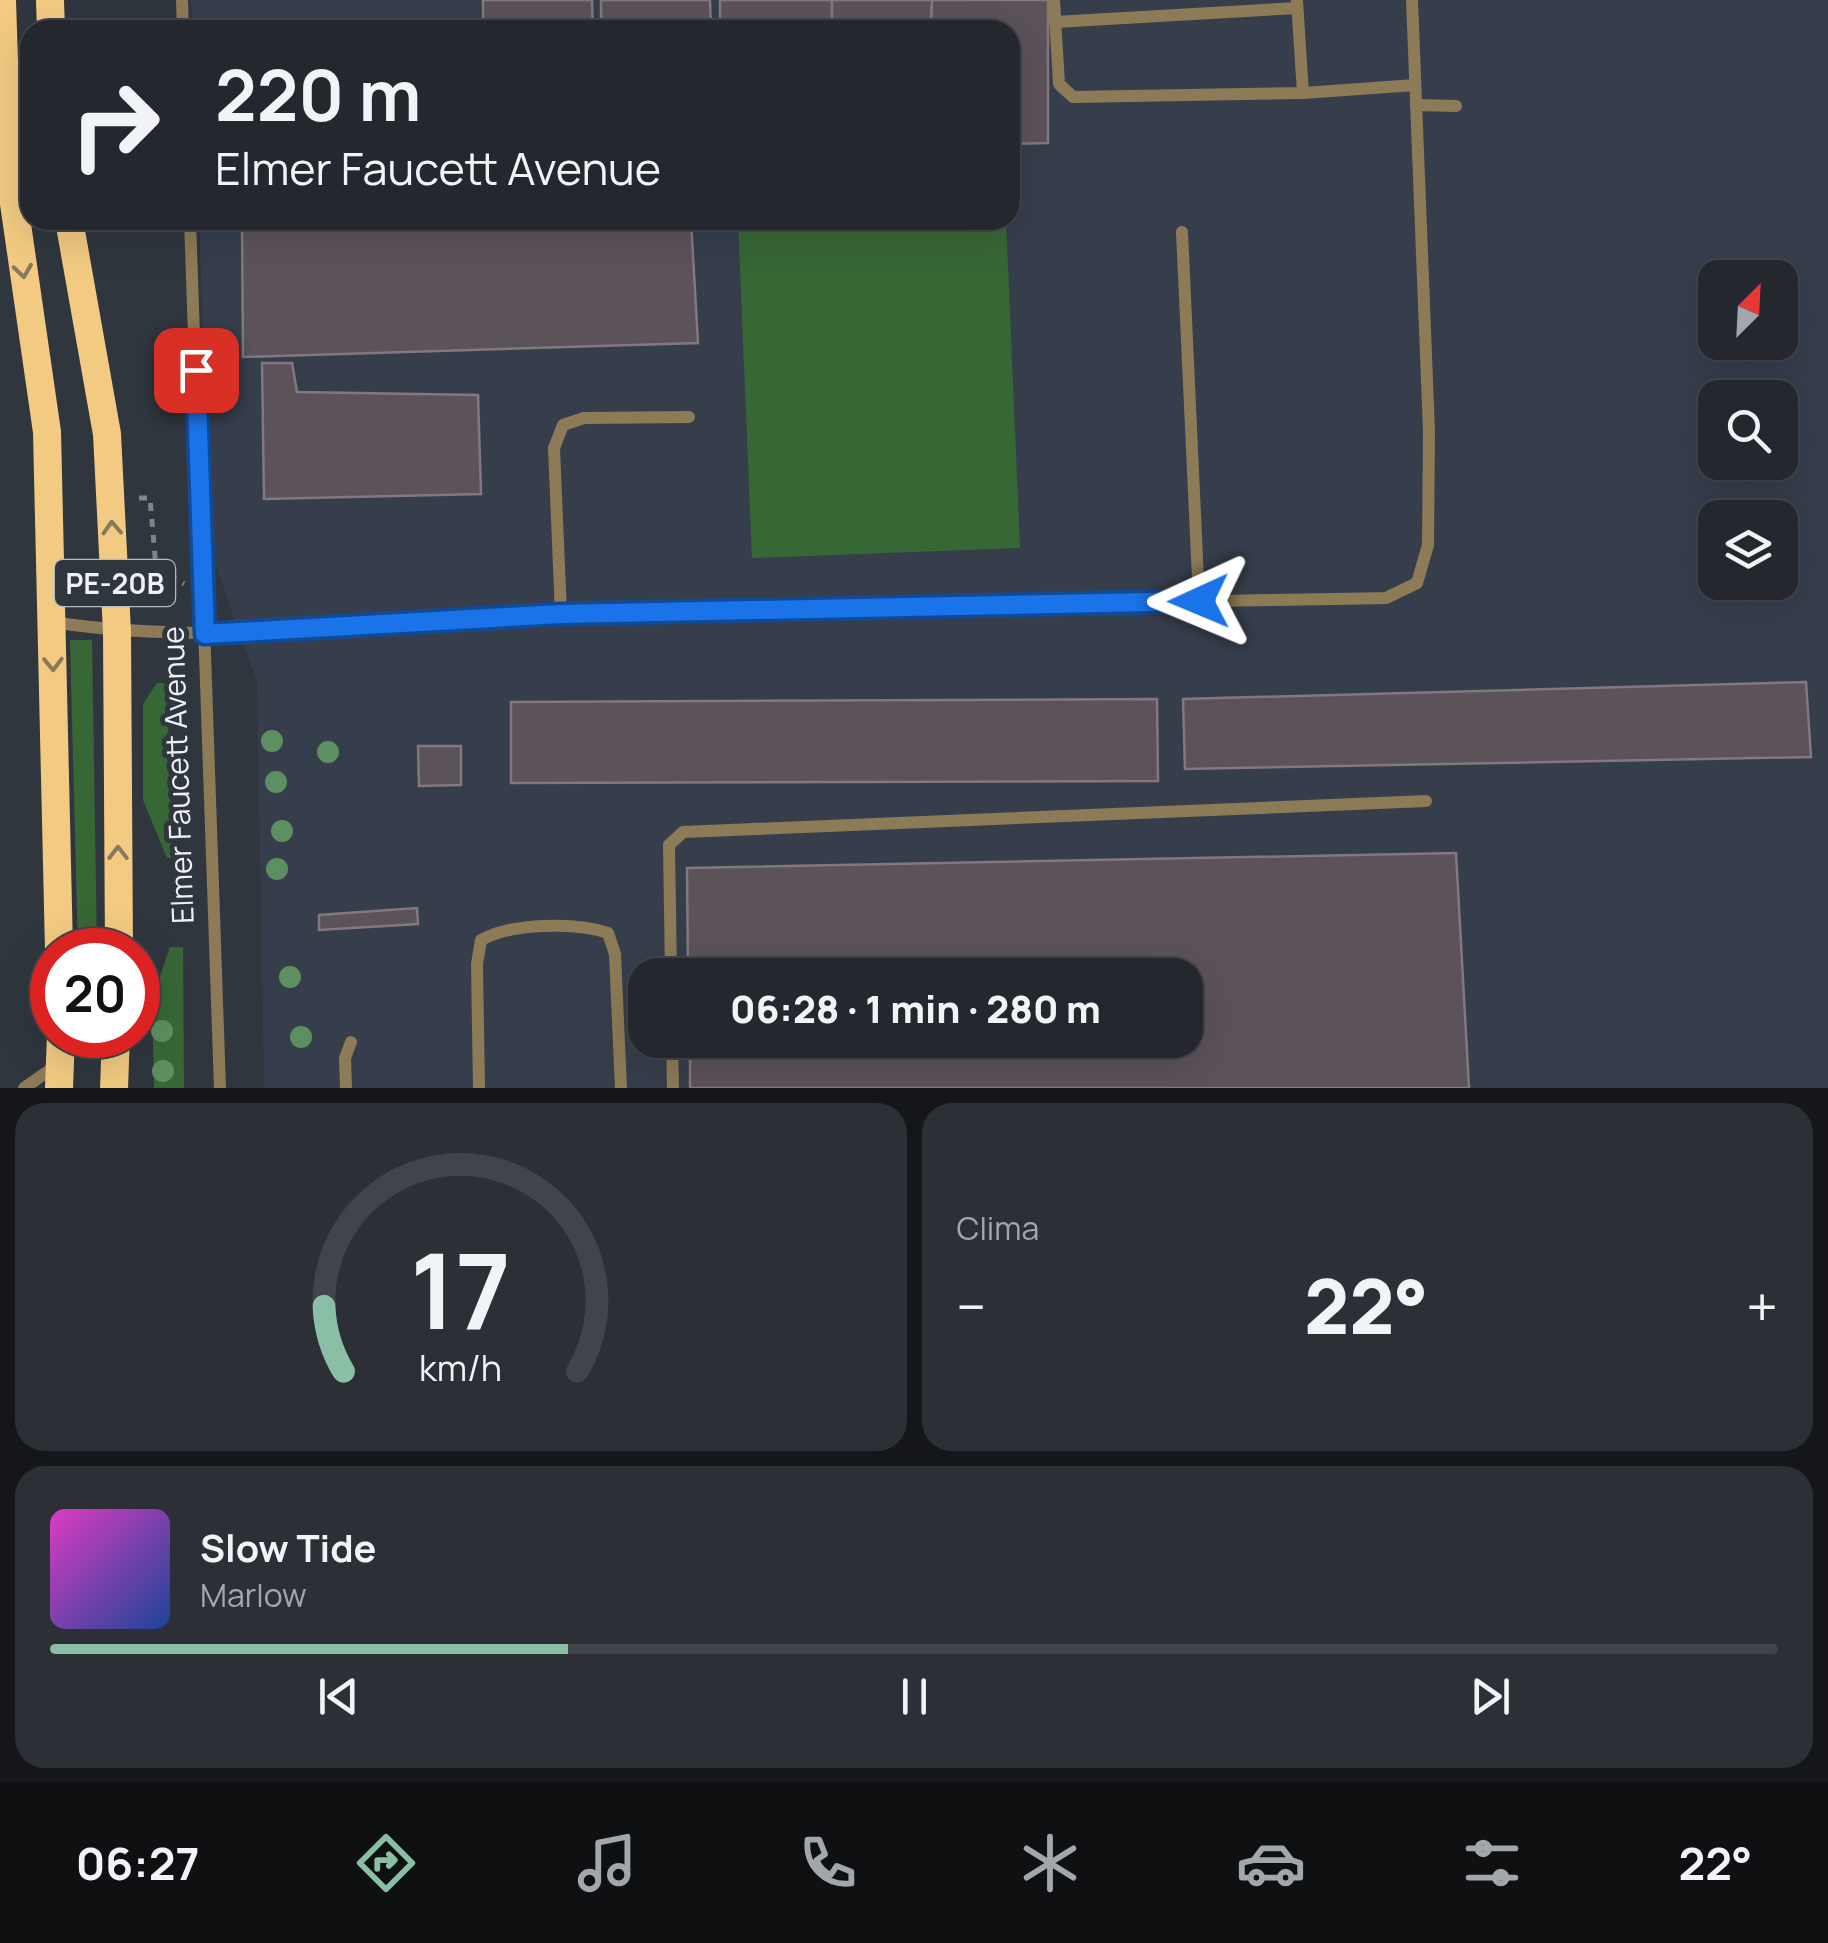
<!DOCTYPE html>
<html lang="es">
<head>
<meta charset="utf-8">
<style>
	:root { --surface:#24282e; --page:#2c3036; --text:#f1f3f6; --muted:#a3a6aa; --line:#41444a; --accent:#8abfa5 }
	body { margin:0; font-family:Manrope,sans-serif; background:var(--page); color:var(--text); height:100vh; display:flex; flex-direction:column; font-size:38px; white-space:nowrap }
	* { box-sizing:border-box; margin:0 }
	p { font-size:32px; color:var(--muted) }
	.icon { flex:none; width:55px; height:55px; fill:none; stroke:currentColor; stroke-width:2; stroke-linecap:round; stroke-linejoin:round }
	.map { position:relative; height:1088px; overflow:hidden }
	.panel { display:flex; flex-direction:column; gap:15px; padding:15px; background:#141619; flex:1 }
	.panel>* { flex:none }
	.banner { position:absolute; left:20px; top:20px; width:1000px; height:210px; border-radius:30px; box-shadow:0 10px 40px #0002,0 0 0 2px var(--line); background:#24282e; color:var(--text); overflow:hidden }
	.needle { width:65px; rotate:24deg }
	.fabs { position:absolute; left:1698px; top:260px; display:grid; gap:20px }
	.fabs a { display:grid; place-items:center; width:100px; height:100px; border-radius:20px; background:var(--surface); box-shadow:0 10px 40px #0002,0 0 0 2px var(--line); font-size:50px }
	.speed { position:absolute; left:30px; top:928px; display:flex; gap:20px; font-size:50px; font-weight:700; text-align:center }
	.speed>* { display:grid; place-content:center; width:130px; height:130px; border-radius:50%; background:var(--surface); box-shadow:0 10px 40px #0002,0 0 0 2px var(--line); line-height:1 }
	.speed .limit { border:15px solid #d22; background:#fff; color:#111 }
	.pin { position:absolute; display:grid; place-items:center; width:85px; height:85px; color:#fff; margin:-42px; border-radius:20px; box-shadow:0 5px 15px #0006 }
	.me { position:absolute; width:110px; margin:-55px; rotate:269deg; stroke-linejoin:round; filter:drop-shadow(0 0 8px #0008) }
	.turn { display:flex; align-items:center; gap:35px; height:210px; padding:0 30px; font-size:45px }
	.turn .icon { width:130px; height:130px; stroke-width:2.5 }
	.turn b { display:block; font-size:70px; line-height:85px }
	.big { font-size:75px; font-weight:800; line-height:1.1 }
	.panel .card { flex:1; display:flex; flex-direction:column; justify-content:center; gap:15px; min-width:0; padding:0 35px; border-radius:30px; background:var(--page) }
	.panel .dial { align-items:center; gap:0 }
	.dial svg { height:260px; overflow:visible; fill:none; stroke:var(--line); stroke-width:7; stroke-linecap:round; text-anchor:middle }
	.dial text { fill:var(--text); stroke:none }
	.song { display:flex; align-items:center; gap:30px }
	.cover { width:120px; height:120px; border-radius:15px; background:linear-gradient(135deg,hsl(310 70% 55%),hsl(220 70% 35%)) }
	.played { height:10px; border-radius:5px; background:linear-gradient(90deg,var(--accent) 30%,var(--line) 30%) }
	.keys { display:flex; justify-content:space-around; direction:ltr }
	.heat { display:flex; justify-content:space-between; align-items:center; font-size:55px; direction:ltr }
	.panel .tiles { flex:1; display:grid; gap:15px; grid-template-columns:1fr 1fr }
	.card:last-child { grid-column:span 2 }
	.trip { position:absolute; left:628px; top:958px; width:575px; height:100px; border-radius:30px; background:var(--surface); box-shadow:0 10px 40px #0002,0 0 0 2px var(--line); font-weight:800; line-height:100px; text-align:center }
	.dock { display:flex; height:160px; justify-content:space-around; align-items:center; background:#0e1012; color:var(--muted) }
	.dock .icon { width:70px; height:70px }
	.dock .current { color:var(--accent) }
	.dock b { font-size:45px; color:var(--text) }
	.map>svg:first-child { display:block }
	.built { fill:#363e4c; fill-rule:evenodd }
	.green { fill:#386736 }
	.building { fill:#5c5259; stroke:#83787f; stroke-width:2.5 }
	.lines { fill:none; stroke-linecap:round; stroke-linejoin:round }
	.path { stroke:#7f848b; stroke-width:5; stroke-dasharray:8 8; stroke-linecap:butt }
	.service { stroke:#8d7a56; stroke-width:12 }
	.trunk { stroke:#f2ca82; stroke-width:28 }
	.tree { fill:#5d9061 }
	.oneway { stroke:#87795d }
	.route-casing { stroke:#114b97; stroke-width:25 }
	.route { stroke:#1a73e8; stroke-width:18 }
	.labels { text-anchor:middle; dominant-baseline:central; stroke-width:10; stroke-linejoin:round; paint-order:stroke }
	.shield { fill:#30363e; stroke:#b5b9c0; stroke-width:2.5 }
	.shield-label { font-size:28px; font-weight:bold; fill:#eef1f7 }
	.street-label { font-size:30px; fill:#eef1f7; stroke:#30363e }
</style>
</head>
<body>
<div class="map">
<svg width="1828" height="1088" viewBox="0 0 1828 1088">
	<rect width="100%" height="100%" fill="#30363e"/>
	<path class="built" d="M191 0H1828V1088H264L257 681 211 553 199 220H1010V30H192ZM1715 278H1780V342H1715ZM1715 398H1780V462H1715ZM1715 518H1780V582H1715ZM645 975H1185V1040H645Z"/>
	<g class="green">
		<polygon points="738,220 1006,220 1020,548 752,558"/>
		<polygon points="70,640 92,640 97,950 78,950"/>
		<polygon points="157,683 167,683 172,858 167,858 143,800 143,704"/>
		<polygon points="170,947 183,947 184,1088 154,1088 152,1000"/>
	</g>
	<g class="building">
		<polygon points="483,0 592,0 593,30 483,30"/>
		<polygon points="601,0 710,0 711,30 601,30"/>
		<rect x="720" y="0" width="112" height="30"/>
		<polygon points="832,0 932,0 931,30 832,30"/>
		<polygon points="932,0 1048,0 1048,143 1010,144 1010,30 931,30"/>
		<polygon points="242,220 691,220 698,343 243,357"/>
		<polygon points="262,363 292,363 297,392 478,395 481,494 264,499"/>
		<polygon points="1806,682 1811,757 1185,769 1183,699"/>
		<polygon points="1157,699 1158,781 511,783 511,702"/>
		<polygon points="418,746 461,746 461,785 419,786"/>
		<polygon points="1456,853 1469,1088 690,1088 690,1040 1185,1040 1185,975 688,975 687,868"/>
		<polygon points="417,908 418,924 319,930 319,915"/>
	</g>
	<g class="lines">
		<polyline class="path" points="139,498 150,498 156,568 184,584"/>
		<g class="service">
			<polyline points="182,0 183,30"/>
			<polyline points="1054,0 1059,84 1073,97 1303,93 1415,85"/>
			<polyline points="1297,1 1303,93"/>
			<polyline points="1055,22 1297,8"/>
			<polyline points="1416,105 1456,106"/>
			<polyline points="190,220 220,1088"/>
			<polyline points="1182,232 1199,601"/>
			<polyline points="561,614 554,448 563,425 584,418 689,417"/>
			<path d="M52 622C221 648 393 620 563 614 837 605 1112 603 1386 598L1417 583 1428 545 1429 431 1412 0"/>
			<polyline points="671,975 669,845 683,832 1426,801"/>
			<polyline points="672,1040 673,1088"/>
			<polyline points="24,1088 60,1063"/>
			<polyline points="346,1088 345,1058 351,1042"/>
			<path d="M479 1088 477 964 481 940C511 923 576 922 608 933L615 954 621 1088"/>
		</g>
		<g class="trunk">
			<polyline points="2,0 7,155 47,432 59,950"/>
			<polyline points="50,0 51,30"/>
			<polyline points="69,220 107,434 117,632 119,950"/>
			<polyline points="59,1088 61,1035"/>
			<polyline points="114,1088 116,1035"/>
		</g>
	</g>
	<g class="tree">
		<circle cx="272" cy="741" r="11"/>
		<circle cx="328" cy="752" r="11"/>
		<circle cx="276" cy="782" r="11"/>
		<circle cx="282" cy="831" r="11"/>
		<circle cx="277" cy="869" r="11"/>
		<circle cx="290" cy="977" r="11"/>
		<circle cx="162" cy="1031" r="11"/>
		<circle cx="301" cy="1037" r="11"/>
		<circle cx="163" cy="1071" r="11"/>
	</g>
	<defs><path id="oneway-chevron" d="M-2-3.5L2.5 0L-2 3.5" fill="none" stroke-width="1.6" stroke-linecap="round" stroke-linejoin="round" transform="scale(2.5)"/></defs>
	<g class="oneway">
		<use href="#oneway-chevron" transform="translate(23 271) rotate(82)"/>
		<use href="#oneway-chevron" transform="translate(112 528) rotate(-93)"/>
		<use href="#oneway-chevron" transform="translate(53 664) rotate(89)"/>
		<use href="#oneway-chevron" transform="translate(118 853) rotate(-90)"/>
	</g>
	<g class="lines">
		<g class="route-casing">
			<polyline id="route" points="196,370 205,634 561,614 1199,601"/>
		</g>
		<use href="#route" class="route"/>
	</g>
	<g class="labels">
		<rect class="shield" x="55" y="560" width="120" height="46" rx="8"/>
		<g class="shield-label">
			<text x="115" y="583">PE-20B</text>
		</g>
		<g class="street-label">
			<text transform="translate(177 775) rotate(-92)">Elmer Faucett Avenue</text>
		</g>
	</g>
</svg>
<div class="fabs">
<a><svg class="needle" viewBox="-14 -14 28 28"><path d="M0-13l5 13h-10z" fill="#e53935"/><path d="M0 13l5-13h-10z" fill="#a3a6aa"/></svg></a>
<a><svg class="icon" aria-label="search" viewBox="0 0 24 24"><circle cx="10" cy="10" r="6"/><path d="M15 15l6 6"/></svg></a>
<a><svg class="icon" aria-label="layers" viewBox="0 0 24 24"><path d="M12 4l9 5-9 5-9-5zM3 14l9 5 9-5"/></svg></a>
</div>
<div class="speed"><div class="limit">20</div></div>
<div class="pin" style="left:196px;top:370px;background:#d93025"><svg class="icon" aria-label="arrive" viewBox="0 0 24 24"><path d="M6 21V4h12l-3 4 3 4H6"/></svg></div>
<svg class="me" style="left:1199px;top:601px" viewBox="-20 -20 40 40"><path d="M0-17L14 15 0 8-14 15z" fill="#1a73e8" stroke="#fff" stroke-width="4"/></svg>
<div class="trip">06:28 · 1 min · 280 m</div>
<div class="banner">
<div class="turn"><svg class="icon" aria-label="right" viewBox="0 0 24 24"><path d="M7 20v-9h11M14 6l5 5-5 5"/></svg><div><b>220 m</b>Elmer Faucett Avenue</div></div>
</div>
</div>
<section class="panel">
<div class="tiles">
<div class="card dial"><svg viewBox="0 0 100 80">
<path d="M14 69A42 42 0 1 1 86 69"/>
<path d="M14 69A42 42 0 0 1 8 49" stroke="#8abfa5"/>
<text x="50" y="56" font-size="32" font-weight="700">17</text>
<text x="50" y="72" font-size="11">km/h</text>
</svg></div>
<div class="card"><p>Clima</p>
<div class="heat"><a>−</a><b class="big">22°</b><a>+</a></div>
</div>
<div class="card">
<div class="song"><i class="cover"></i><div><b>Slow Tide</b><p>Marlow</p></div></div>
<div class="played"></div>
<div class="keys"><svg class="icon" aria-label="previous" viewBox="0 0 24 24"><path d="M18 5L8 12l10 7zM5 5v14"/></svg><svg class="icon" aria-label="pause" viewBox="0 0 24 24"><path d="M8 5v14M16 5v14"/></svg><svg class="icon" aria-label="next" viewBox="0 0 24 24"><path d="M6 5l10 7-10 7zM19 5v14"/></svg></div>
</div>
</div>
</section>
<nav class="dock">
<b>06:27</b>
<svg class="icon current" aria-label="directions" viewBox="0 0 24 24"><path d="M12 3l9 9-9 9-9-9zM9 14v-3h6M13 9l2 2-2 2"/></svg>
<svg class="icon" aria-label="music" viewBox="0 0 24 24"><path d="M9 18V5l10-2v13"/><circle cx="6" cy="18" r="3"/><circle cx="16" cy="16" r="3"/></svg>
<svg class="icon" aria-label="phone" viewBox="0 0 24 24"><path d="M5 4h4l2 5-3 2q2 4 5 5l2-3 5 2v4C11 20 4 13 5 4z"/></svg>
<svg class="icon" aria-label="climate" viewBox="0 0 24 24"><path d="M12 3v18M4 7l16 10M4 17L20 7"/></svg>
<svg class="icon" aria-label="car" viewBox="0 0 24 24"><path d="M5 17H2v-5l4-1 3-4h7l3 4 3 1v5h-3M9 17h6M6 11h13"/><circle cx="7" cy="17" r="2"/><circle cx="17" cy="17" r="2"/></svg>
<svg class="icon" aria-label="filters" viewBox="0 0 24 24"><path d="M4 7h16M4 17h16"/><circle cx="9" cy="7" r="2"/><circle cx="15" cy="17" r="2"/></svg>
<b>22°</b>
</nav>
</body>
</html>
